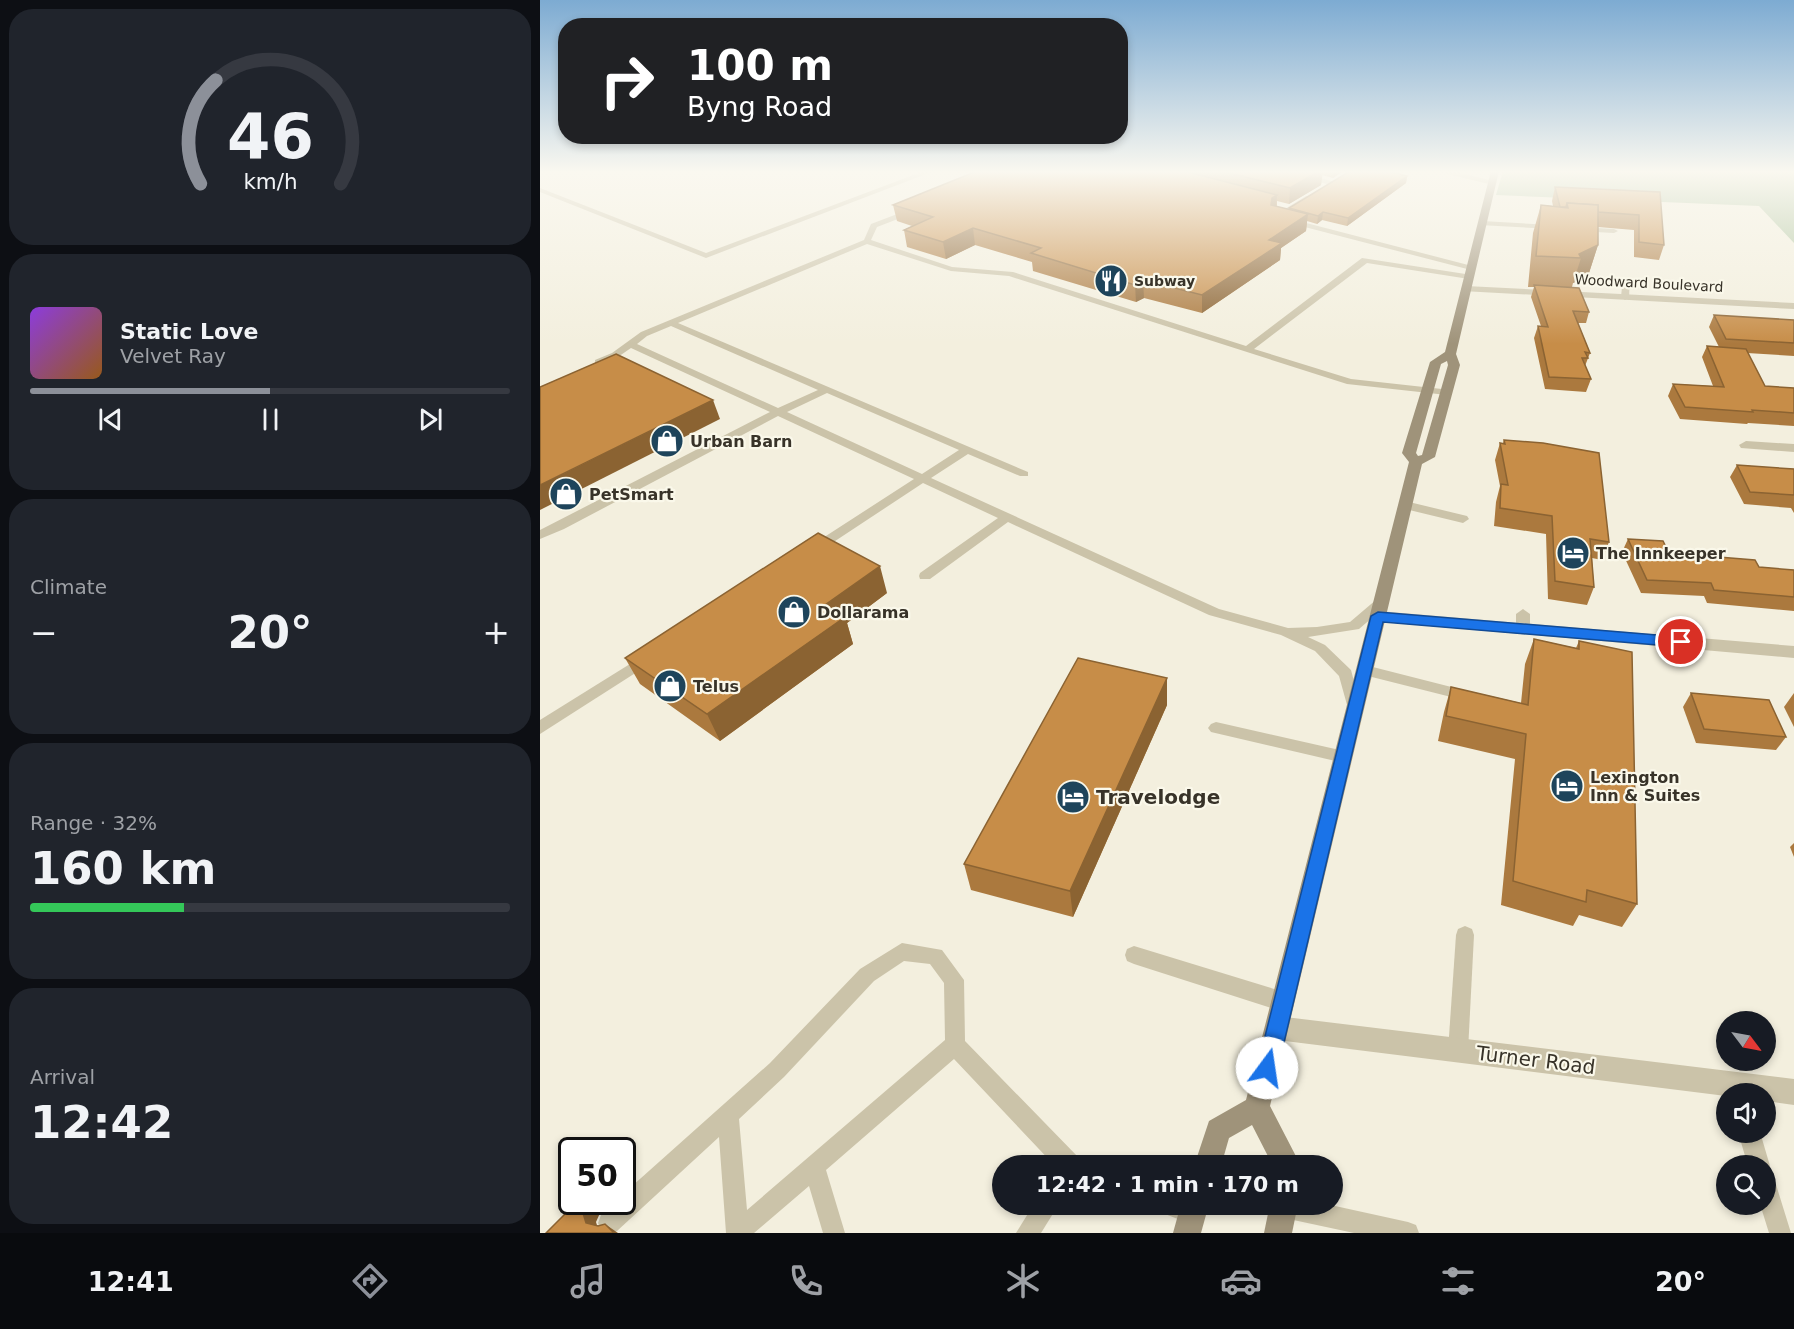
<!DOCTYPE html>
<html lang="en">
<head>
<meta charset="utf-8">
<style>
	:root { --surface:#171b24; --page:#20242c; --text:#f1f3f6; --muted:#9ea1a6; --line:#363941; --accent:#8c9099 }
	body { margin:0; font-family:"DejaVu Sans",sans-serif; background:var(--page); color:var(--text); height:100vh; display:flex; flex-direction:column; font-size:22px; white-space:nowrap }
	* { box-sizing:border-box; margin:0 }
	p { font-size:20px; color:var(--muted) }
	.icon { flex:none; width:33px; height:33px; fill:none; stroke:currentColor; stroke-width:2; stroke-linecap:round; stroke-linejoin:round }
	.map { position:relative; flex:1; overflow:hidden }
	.sheet { display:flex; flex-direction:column; gap:9px; padding:9px; background:#0d0f14; width:540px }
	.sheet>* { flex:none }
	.top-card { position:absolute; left:18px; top:18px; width:570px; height:126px; border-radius:24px; box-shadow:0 3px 9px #0003; background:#202124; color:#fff; overflow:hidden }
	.needle { width:39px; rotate:122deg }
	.tools { position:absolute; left:1176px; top:1011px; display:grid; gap:12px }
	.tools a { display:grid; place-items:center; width:60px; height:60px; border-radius:50%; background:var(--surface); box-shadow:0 3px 9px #0003; font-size:30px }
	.speed { position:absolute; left:18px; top:1137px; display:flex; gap:12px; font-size:30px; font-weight:700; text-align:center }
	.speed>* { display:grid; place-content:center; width:78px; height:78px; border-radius:50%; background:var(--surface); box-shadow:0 3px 9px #0003; line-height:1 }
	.speed .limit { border:3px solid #111; border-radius:9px; background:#fff; color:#111 }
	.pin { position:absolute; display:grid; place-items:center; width:51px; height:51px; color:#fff; margin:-26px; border:3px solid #fff; border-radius:50%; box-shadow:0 2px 6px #0007 }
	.me { position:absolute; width:66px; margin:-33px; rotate:14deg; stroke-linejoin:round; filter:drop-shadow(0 0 4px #0008) }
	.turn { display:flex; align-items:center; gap:21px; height:126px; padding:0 30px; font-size:27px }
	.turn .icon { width:78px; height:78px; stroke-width:2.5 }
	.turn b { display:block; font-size:42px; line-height:51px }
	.big { font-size:45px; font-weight:700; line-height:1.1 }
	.sheet .widget { flex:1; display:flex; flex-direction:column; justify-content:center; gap:9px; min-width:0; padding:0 21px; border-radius:24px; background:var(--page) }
	.sheet .dial { align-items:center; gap:0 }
	.dial svg { height:156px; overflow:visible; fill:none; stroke:var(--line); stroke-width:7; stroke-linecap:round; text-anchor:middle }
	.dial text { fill:var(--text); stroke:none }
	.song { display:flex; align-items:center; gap:18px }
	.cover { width:72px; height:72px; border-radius:9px; background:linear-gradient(135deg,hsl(270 70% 55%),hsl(30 70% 35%)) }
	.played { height:6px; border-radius:3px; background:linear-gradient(90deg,var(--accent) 50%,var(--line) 50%) }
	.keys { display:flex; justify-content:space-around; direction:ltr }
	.heat { display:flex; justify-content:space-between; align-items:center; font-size:33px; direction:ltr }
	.charge { height:9px; border-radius:4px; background:linear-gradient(90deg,#34c759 32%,var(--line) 0) }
	.trip { position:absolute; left:452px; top:1155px; width:351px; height:60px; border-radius:30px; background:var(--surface); box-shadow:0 3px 9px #0003; font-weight:700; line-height:60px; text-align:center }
	.tab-bar { display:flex; height:96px; justify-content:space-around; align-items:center; background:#090b0e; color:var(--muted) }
	.tab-bar .icon { width:42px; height:42px }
	.tab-bar .current { color:var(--accent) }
	.tab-bar b { font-size:27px; color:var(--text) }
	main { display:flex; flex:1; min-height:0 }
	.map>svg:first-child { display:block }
	.green { fill:#aac29d }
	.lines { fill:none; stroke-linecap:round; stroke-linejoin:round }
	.service { fill:#cbc3a9; fill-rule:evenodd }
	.minor { fill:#cbc3a9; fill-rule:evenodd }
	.secondary { fill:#9f937a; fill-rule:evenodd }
	.wall { fill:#ab793e }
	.shaded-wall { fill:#8b6332 }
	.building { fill:#c78d48; stroke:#8b6332; stroke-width:1.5 }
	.route { fill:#1a73e8; stroke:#114b97; stroke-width:1.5 }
	.labels { text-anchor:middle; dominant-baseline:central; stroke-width:4.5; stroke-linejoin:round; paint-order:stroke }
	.far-poi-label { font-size:14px; font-weight:bold; fill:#383329; stroke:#faf8ea; text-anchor:start }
	.far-street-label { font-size:14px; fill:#383329; stroke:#faf8ea }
	.poi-label { font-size:16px; font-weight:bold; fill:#383329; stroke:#faf8ea; text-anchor:start }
	.near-poi-label { font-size:20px; font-weight:bold; fill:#383329; stroke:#faf8ea; text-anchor:start }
	.near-street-label { font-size:20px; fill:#383329; stroke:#faf8ea }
</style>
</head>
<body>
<main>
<section class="sheet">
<div class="widget dial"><svg viewBox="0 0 100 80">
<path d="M14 69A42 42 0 1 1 86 69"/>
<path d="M14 69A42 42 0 0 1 22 16" stroke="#8c9099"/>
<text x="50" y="56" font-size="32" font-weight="700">46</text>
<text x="50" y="72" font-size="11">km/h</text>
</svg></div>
<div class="widget">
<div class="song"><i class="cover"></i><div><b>Static Love</b><p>Velvet Ray</p></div></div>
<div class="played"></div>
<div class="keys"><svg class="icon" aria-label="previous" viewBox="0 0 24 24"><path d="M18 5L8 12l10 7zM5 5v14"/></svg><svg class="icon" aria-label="pause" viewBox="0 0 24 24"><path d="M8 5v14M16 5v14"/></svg><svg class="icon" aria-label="next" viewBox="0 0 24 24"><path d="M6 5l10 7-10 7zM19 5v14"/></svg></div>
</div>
<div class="widget"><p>Climate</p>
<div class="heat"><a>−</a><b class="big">20°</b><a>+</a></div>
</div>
<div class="widget"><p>Range · 32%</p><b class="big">160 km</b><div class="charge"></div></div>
<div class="widget"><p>Arrival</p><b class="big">12:42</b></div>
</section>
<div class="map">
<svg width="1254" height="1233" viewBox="0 0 1254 1233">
	<rect width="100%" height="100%" fill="#f3efde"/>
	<polygon class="green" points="963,171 1254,171 1254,243 1219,206 956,195"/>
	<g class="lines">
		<g class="service">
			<polygon points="384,171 394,171 166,258 0,192 0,188 166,253"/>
			<path d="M373 208H376V212L337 227 331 240 412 267 473 272 706 346 822 258 932 275 933 277 929 279 827 263 714 349 811 379 911 390 912 392 907 395 807 384 469 276 411 271 327 244 138 323 488 472V476H480L428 454 391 478 679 609 748 628 777 627 810 622 837 599H847L849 602 847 605 819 629 768 637 785 645 811 670 821 708 819 712H809L799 676 775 651 741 635 669 615 468 522 390 579H380L379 576 380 573 458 518 383 483 280 551H272L270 548 272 545 374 479 238 416 24 529 0 539V530L230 412 91 348C81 355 68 365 55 364V360L72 353 101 332 324 240 331 224ZM131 326 278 390 238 408 97 344 107 336ZM287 393 419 450 382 474 247 412Z"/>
			<polygon points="942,221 1012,225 1016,227 1012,229 939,225 938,223"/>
			<polygon points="1040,227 1074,229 1078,231 1074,233 1037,231 1036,229"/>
			<polygon points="1083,277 1090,279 1089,297 1085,300 1081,297"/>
			<polygon points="865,501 927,516 929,519 923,523 861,508 859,505"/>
			<polygon points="983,609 990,614 990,629 983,634 976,629 976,614"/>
			<polygon points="106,654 111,655 113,659 111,663 0,734 0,720"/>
			<polygon points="825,665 927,691 932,692 934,696 932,700 927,701 820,674 818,670 820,666"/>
			<polygon points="676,722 804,751 810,753 812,757 810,761 804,763 671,732 668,728 671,724"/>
			<polygon points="925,926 932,929 934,935 928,1051 925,1058 918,1061 911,1058 908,1051 916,935 918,929"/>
			<path d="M362 943 402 950 424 980 425 1041 539 1158 542 1166H515L414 1059 286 1170 305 1233H283L269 1186 214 1233H186L179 1137 77 1231 72 1233 61 1231 58 1223 61 1215 76 1202H82V1195L230 1063 320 969ZM364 961 390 964 404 983 405 1040 207 1210 199 1119 244 1077 334 981Z"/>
			<polygon points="594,946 744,992 751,995 754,1002 751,1009 744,1012 594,964 587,961 585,955 587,949"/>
			<polygon points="1198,1132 1220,1132 1230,1166 1227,1174 1226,1166 1208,1166"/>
			<polygon points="1226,1175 1234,1178 1251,1233 1229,1233 1220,1204 1226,1204"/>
			<polygon points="494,1204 519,1204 501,1233 476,1233"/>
			<polygon points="617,1204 657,1204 661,1206 664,1214 661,1222 653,1225 620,1212"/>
			<polygon points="734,1204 786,1204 868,1222 876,1225 879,1233 814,1233 744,1218 736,1215"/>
		</g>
		<g class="minor">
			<polygon points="740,171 756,171 798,183 794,186"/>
			<polygon points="895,171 913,171 957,182 953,185"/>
			<polygon points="766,196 773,198 743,217 936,267 931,270 730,218"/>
			<polygon points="926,286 1254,303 1254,309 922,291 921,289"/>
			<polygon points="1206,441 1254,444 1254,452 1201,448 1199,445"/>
			<polygon points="838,611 1254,646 1254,658 832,621 830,617 832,613"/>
			<polygon points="737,1016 1254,1079 1254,1105 1226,1101 1226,1094 1186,1094 1186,1096 737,1040 728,1037 725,1028 728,1019"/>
		</g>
		<g class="secondary">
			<path d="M951 171H959L916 354 920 365 895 457 882 464 730 1106 761 1166H733L712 1125 689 1138 681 1166H654L669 1121 706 1100 869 462 862 453 890 362 905 352ZM907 361 908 365 882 455 878 456 876 453 901 364Z"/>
			<polygon points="641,1204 669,1204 661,1233 633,1233"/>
			<polygon points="730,1204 758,1204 752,1233 724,1233"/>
		</g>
	</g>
	<g class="wall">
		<polygon points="437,171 803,171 793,178 782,175 781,185 749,204 737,201 737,206 749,210 749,208 867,176 866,183 807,226 782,220 777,224 767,221 766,231 741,248 740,260 662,313 604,298 596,302 493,271 492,262 435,245 406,259 367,247 364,230 372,226 357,221 353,205"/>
		<polygon points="1015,187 1120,192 1124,245 1119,260 1094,257 1094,230 1058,227 1058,245 1048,276 1033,283 1032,287 1049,312 1046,323 1038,323 1050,353 1045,366 1051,379 1046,392 1005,389 994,338 998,326 1001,326 991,297 994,287 988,287 993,233 1001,205 1013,206 1012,201"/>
		<polygon points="1174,315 1254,320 1254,356 1207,353 1225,386 1254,388 1254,426 1208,423 1207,424 1140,419 1128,396 1133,384 1173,386 1162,357 1167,346 1179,347 1169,327"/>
		<polygon points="964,440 1069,542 1062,560 1052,558 1054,587 1047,605 1008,599 1006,534 954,526 956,502 960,486 955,460 960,443 963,443"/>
		<polygon points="1197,465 1254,469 1254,513 1251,508 1204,504 1190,477"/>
		<polygon points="1088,539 1129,553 1219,567 1254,570 1254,611 1167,603 1164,596 1101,593 1082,552"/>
		<polygon points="347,593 307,623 313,644 180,741 100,684 85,658"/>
		<polygon points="994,639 1036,648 1039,641 1097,904 1082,927 1039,915 1033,926 961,905 975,759 898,741 904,712 911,687 981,703 985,664"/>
		<polygon points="627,678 627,705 533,917 431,890 424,864"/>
		<polygon points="1151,693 1246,737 1236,750 1156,743 1143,707"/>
		<polygon points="1254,693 1254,727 1244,707"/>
		<polygon points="1254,843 1254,857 1250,847"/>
	</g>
	<g class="shaded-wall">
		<polygon points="779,171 783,171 781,185 749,204 750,188"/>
		<polygon points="793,171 803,171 793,178"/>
		<polygon points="867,176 866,183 807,226 808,218"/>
		<polygon points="737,195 736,211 731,214 732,198"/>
		<polygon points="783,212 782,220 777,224 778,216"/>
		<polygon points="768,214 766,231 741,248 740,260 662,313 662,295 729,240"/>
		<polygon points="433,228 435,245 406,259 403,242"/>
		<polygon points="1058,245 1048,276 1033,283 1041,258 1039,254"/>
		<polygon points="603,280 604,298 596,302 595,285"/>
		<polygon points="173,400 180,419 0,510 0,485"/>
		<polygon points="340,566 347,593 307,623 313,644 180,741 167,714 285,605"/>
		<polygon points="627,678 627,705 533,917 530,891"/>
		<polygon points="46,1202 48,1202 55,1207 60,1213 56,1222 59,1232 46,1223 43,1213"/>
		<polygon points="65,1224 78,1233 74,1233"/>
	</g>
	<g class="building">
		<polygon points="437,171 644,171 737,195 732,198 731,205 768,214 729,240 742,243 662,295 603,280 595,285 491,253 501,248 433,228 403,242 364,230 393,217 353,205"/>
		<polygon points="681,171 779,171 750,188"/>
		<polygon points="810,171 849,171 867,176 808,218 783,212 778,216 749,208"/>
		<polygon points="1015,187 1120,192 1124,245 1099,242 1099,215 1058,212 1058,205 1027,203 1026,207 1020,207"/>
		<polygon points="1027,203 1058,205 1058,245 1039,254 1041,258 996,256 1001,205 1028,208"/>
		<polygon points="994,285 1039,288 1049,312 1033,311 1050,353 1045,352 1048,358 1042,358 1051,379 1009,377 998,326 1008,327"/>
		<polygon points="1174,315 1254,320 1254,343 1186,339"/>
		<polygon points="1167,346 1206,349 1225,386 1254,388 1254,413 1212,410 1213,412 1145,407 1133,384 1184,387"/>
		<polygon points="76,354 173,400 0,485 0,387"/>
		<polygon points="964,440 1003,443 1059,453 1069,542 1050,539 1054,587 1015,581 1012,516 960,508 961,484 968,485 960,443 965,444"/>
		<polygon points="1197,465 1254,469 1254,495 1210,492"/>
		<polygon points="278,533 340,566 285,605 305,617 167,714 85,658"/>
		<polygon points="1088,539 1123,541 1129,553 1215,560 1219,567 1254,570 1254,597 1174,590 1171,583 1107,580"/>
		<polygon points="994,639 1039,649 1039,641 1092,652 1097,904 1047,890 1046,902 973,881 986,734 906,716 911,687 988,705"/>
		<polygon points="538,658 627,678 530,891 424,864"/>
		<polygon points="1151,693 1229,700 1246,737 1164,729"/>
		<polygon points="37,1202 46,1202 47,1203 43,1213 46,1223 58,1226 65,1224 74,1233 6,1233"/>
	</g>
	<linearGradient id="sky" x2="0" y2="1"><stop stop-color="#7dabd2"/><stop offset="0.5" stop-color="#faf8f0"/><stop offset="1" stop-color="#faf8f0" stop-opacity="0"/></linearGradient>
	<rect width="1254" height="344" fill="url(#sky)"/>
	<polygon class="route" points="838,612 1141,637 1148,642 1141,647 843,622 738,1068 735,1075 727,1078 720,1075 717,1068 831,616"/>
	<defs>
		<g id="restaurant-disc" transform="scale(1.725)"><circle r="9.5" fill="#1e445b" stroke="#faf8ea"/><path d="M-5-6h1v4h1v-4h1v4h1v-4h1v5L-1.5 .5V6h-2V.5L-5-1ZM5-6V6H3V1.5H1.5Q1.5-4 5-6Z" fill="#fff"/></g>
		<g id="shop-disc" transform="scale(1.725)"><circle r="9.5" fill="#1e445b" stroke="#faf8ea"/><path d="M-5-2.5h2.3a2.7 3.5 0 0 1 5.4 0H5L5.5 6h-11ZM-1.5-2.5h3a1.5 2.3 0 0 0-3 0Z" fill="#fff"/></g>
		<g id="hotel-disc" transform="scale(1.725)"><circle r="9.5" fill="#1e445b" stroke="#faf8ea"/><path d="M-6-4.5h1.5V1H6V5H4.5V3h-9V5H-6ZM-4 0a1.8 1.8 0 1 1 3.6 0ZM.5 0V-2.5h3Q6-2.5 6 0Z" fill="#fff"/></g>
	</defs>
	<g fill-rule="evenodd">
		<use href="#restaurant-disc" x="571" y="281"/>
		<use href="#shop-disc" x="127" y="441"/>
		<use href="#shop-disc" x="26" y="494"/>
		<use href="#hotel-disc" x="1033" y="553"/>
		<use href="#shop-disc" x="254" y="612"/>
		<use href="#shop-disc" x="130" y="686"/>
		<use href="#hotel-disc" x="1027" y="786"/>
		<use href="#hotel-disc" x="533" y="797"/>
	</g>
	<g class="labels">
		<g class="far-poi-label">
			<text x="594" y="281">Subway</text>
		</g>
		<g class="far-street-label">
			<text transform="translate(1109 283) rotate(3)">Woodward Boulevard</text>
		</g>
		<g class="poi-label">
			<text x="150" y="441">Urban Barn</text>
			<text x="49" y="494">PetSmart</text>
			<text x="1056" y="553">The Innkeeper</text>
			<text x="277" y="612">Dollarama</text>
			<text x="153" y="686">Telus</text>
			<text x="1050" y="777">Lexington<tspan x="1050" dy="18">Inn &amp; Suites</tspan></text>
		</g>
		<g class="near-poi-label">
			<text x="556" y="797">Travelodge</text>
		</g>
		<g class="near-street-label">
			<text transform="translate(996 1060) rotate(7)">Turner Road</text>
		</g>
	</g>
</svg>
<div class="tools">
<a><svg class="needle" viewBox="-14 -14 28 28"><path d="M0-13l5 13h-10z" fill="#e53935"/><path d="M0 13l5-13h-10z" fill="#9ea1a6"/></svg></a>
<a><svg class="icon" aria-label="sound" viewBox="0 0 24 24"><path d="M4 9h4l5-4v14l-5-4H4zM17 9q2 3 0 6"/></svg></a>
<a><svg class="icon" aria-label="search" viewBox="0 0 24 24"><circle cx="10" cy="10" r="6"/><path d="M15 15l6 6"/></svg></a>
</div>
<div class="speed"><div class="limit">50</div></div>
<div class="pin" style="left:1141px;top:642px;background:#d93025"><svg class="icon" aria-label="arrive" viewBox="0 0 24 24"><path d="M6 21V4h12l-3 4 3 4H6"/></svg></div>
<svg class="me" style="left:727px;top:1068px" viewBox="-20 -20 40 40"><circle r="19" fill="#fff"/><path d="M0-13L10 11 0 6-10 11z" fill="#1a73e8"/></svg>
<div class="trip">12:42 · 1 min · 170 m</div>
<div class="top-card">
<div class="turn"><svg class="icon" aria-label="right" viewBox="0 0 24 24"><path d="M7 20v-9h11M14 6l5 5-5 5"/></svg><div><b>100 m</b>Byng Road</div></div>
</div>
</div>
</main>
<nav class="tab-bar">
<b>12:41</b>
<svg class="icon current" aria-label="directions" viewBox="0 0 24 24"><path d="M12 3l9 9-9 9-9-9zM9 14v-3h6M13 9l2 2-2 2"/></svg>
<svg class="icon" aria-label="music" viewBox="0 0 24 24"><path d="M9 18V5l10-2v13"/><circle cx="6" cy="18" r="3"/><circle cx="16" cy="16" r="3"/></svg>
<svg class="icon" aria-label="phone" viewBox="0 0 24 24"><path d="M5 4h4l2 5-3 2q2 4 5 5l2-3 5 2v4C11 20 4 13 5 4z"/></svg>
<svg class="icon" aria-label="climate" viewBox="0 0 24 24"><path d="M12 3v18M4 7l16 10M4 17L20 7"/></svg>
<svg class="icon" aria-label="car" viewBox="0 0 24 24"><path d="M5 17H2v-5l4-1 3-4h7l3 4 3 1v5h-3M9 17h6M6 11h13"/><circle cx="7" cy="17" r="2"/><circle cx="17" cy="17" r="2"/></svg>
<svg class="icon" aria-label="filters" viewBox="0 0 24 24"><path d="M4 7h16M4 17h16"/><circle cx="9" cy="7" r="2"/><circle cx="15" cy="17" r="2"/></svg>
<b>20°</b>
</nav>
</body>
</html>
